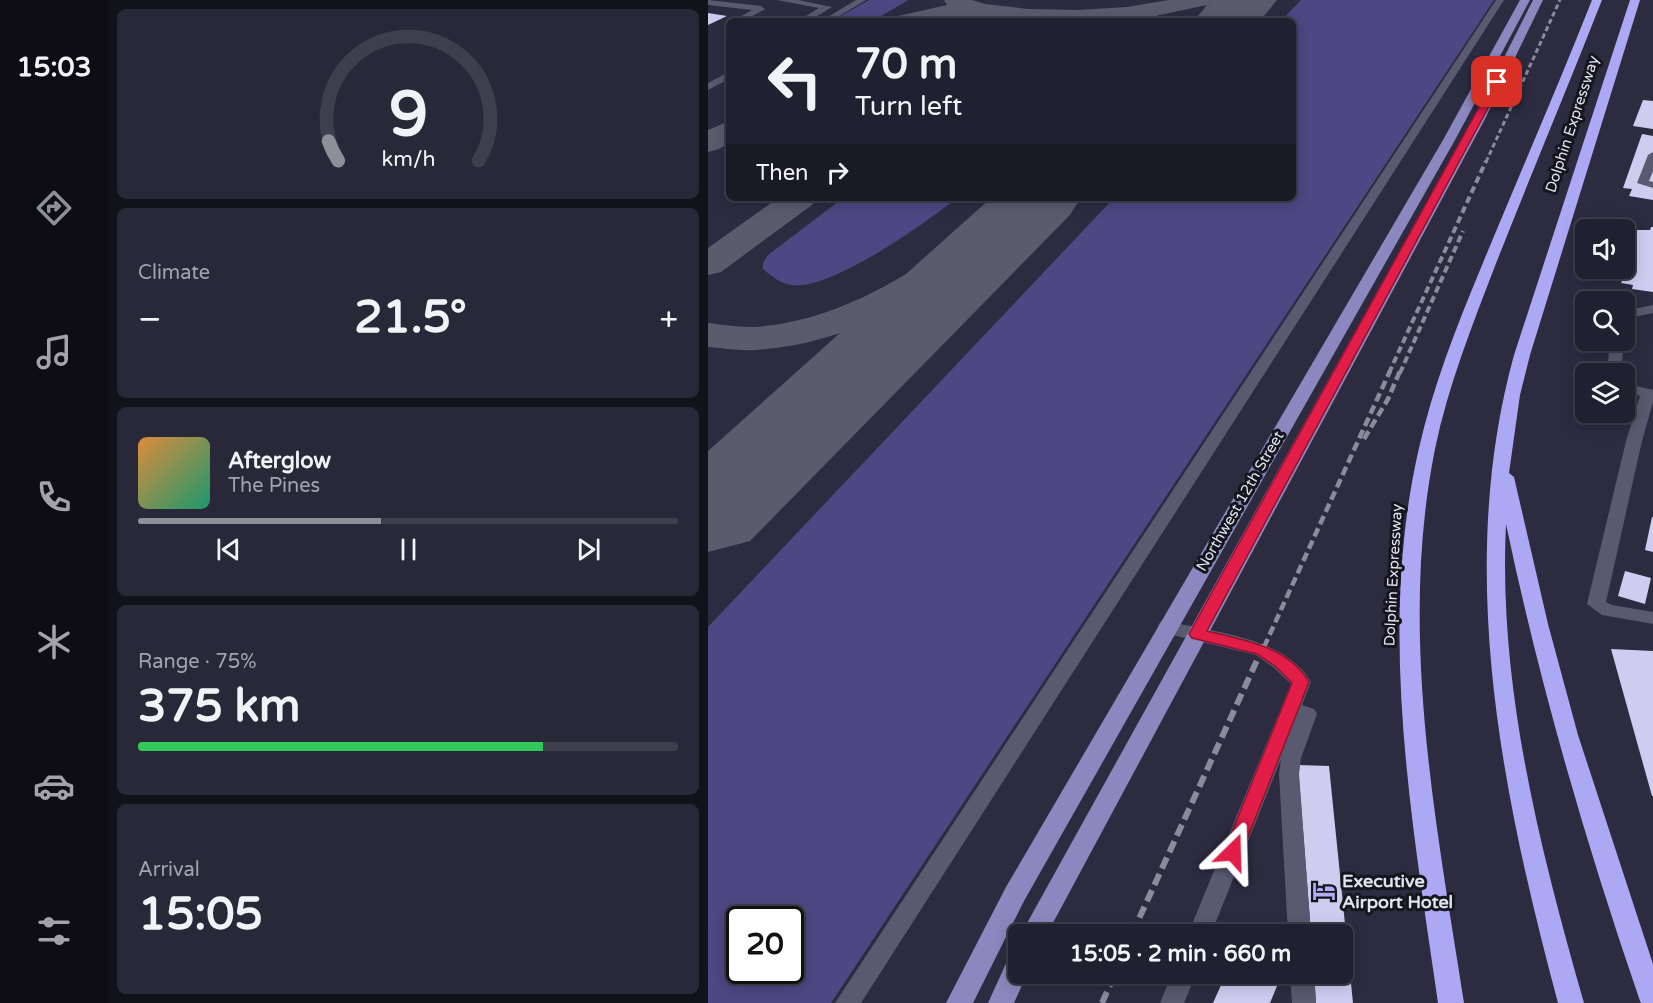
<!DOCTYPE html>
<html lang="en">
<head>
<meta charset="utf-8">
<style>
	:root { --surface:#212030; --page:#292838; --text:#f1f3f6; --muted:#a2a3ab; --line:#3e3e4c; --accent:#8c9099 }
	body { margin:0; font-family:"Varela Round",sans-serif; background:var(--page); color:var(--text); height:100vh; display:flex; flex-direction:column; font-size:22px; white-space:nowrap }
	* { box-sizing:border-box; margin:0 }
	p { font-size:20px; color:var(--muted) }
	.icon { flex:none; width:33px; height:33px; fill:none; stroke:currentColor; stroke-width:2; stroke-linecap:round; stroke-linejoin:round }
	.map { position:relative; flex:1; overflow:hidden }
	.details { display:flex; flex-direction:column; gap:9px; padding:9px; background:#12121a; width:600px }
	.details>* { flex:none }
	.guide { position:absolute; left:18px; top:18px; width:570px; height:183px; border-radius:9px; box-shadow:0 3px 15px #0003,0 0 0 2px var(--line); background:#212030; color:var(--text); overflow:hidden }
	.buttons { position:absolute; left:867px; top:219px; display:grid; gap:12px }
	.buttons a { display:grid; place-items:center; width:60px; height:60px; border-radius:9px; background:var(--surface); box-shadow:0 3px 15px #0003,0 0 0 2px var(--line); font-size:30px }
	.speed { position:absolute; left:18px; top:906px; display:flex; gap:12px; font-size:30px; font-weight:700; text-align:center }
	.speed>* { display:grid; place-content:center; width:78px; height:78px; border-radius:50%; background:var(--surface); box-shadow:0 3px 15px #0003,0 0 0 2px var(--line); line-height:1 }
	.speed .limit { border:3px solid #111; border-radius:9px; background:#fff; color:#111 }
	.pin { position:absolute; display:grid; place-items:center; width:51px; height:51px; color:#fff; margin:-26px; border-radius:12px; box-shadow:0 3px 9px #0006 }
	.me { position:absolute; width:66px; margin:-33px; rotate:22deg; stroke-linejoin:round; filter:drop-shadow(0 0 4px #0008) }
	.turn { display:flex; align-items:center; gap:21px; height:126px; padding:0 30px; font-size:27px }
	.turn .icon { width:78px; height:78px; stroke-width:2.5 }
	.turn b { display:block; font-size:42px; line-height:51px }
	.then { display:flex; align-items:center; height:57px; padding:0 30px; background:#0003; gap:12px; font-size:22px }
	.big { font-size:45px; font-weight:700; line-height:1.1 }
	.details .card { flex:1; display:flex; flex-direction:column; justify-content:center; gap:9px; min-width:0; padding:0 21px; border-radius:9px; background:var(--page) }
	.details .dial { align-items:center; gap:0 }
	.dial svg { height:156px; overflow:visible; fill:none; stroke:var(--line); stroke-width:7; stroke-linecap:round; text-anchor:middle }
	.dial text { fill:var(--text); stroke:none }
	.song { display:flex; align-items:center; gap:18px }
	.cover { width:72px; height:72px; border-radius:9px; background:linear-gradient(135deg,hsl(30 70% 55%),hsl(160 70% 35%)) }
	.played { height:6px; border-radius:3px; background:linear-gradient(90deg,var(--accent) 45%,var(--line) 45%) }
	.keys { display:flex; justify-content:space-around; direction:ltr }
	.heat { display:flex; justify-content:space-between; align-items:center; font-size:33px; direction:ltr }
	.charge { height:9px; border-radius:4px; background:linear-gradient(90deg,#34c759 75%,var(--line) 0) }
	.trip { position:absolute; left:300px; top:924px; width:345px; height:60px; border-radius:9px; background:var(--surface); box-shadow:0 3px 15px #0003,0 0 0 2px var(--line); font-weight:700; line-height:60px; text-align:center }
	main { display:flex; flex:1; min-height:0 }
	.tab-bar { display:flex; flex-direction:column; width:108px; justify-content:space-around; align-items:center; background:#0d0d13; color:var(--muted) }
	.tab-bar .icon { width:42px; height:42px }
	.tab-bar .selected { color:var(--accent) }
	.tab-bar b { font-size:27px; color:var(--text) }
	.map>svg:first-child { display:block }
	.green { fill:#4d4783; fill-rule:evenodd }
	.lines { fill:none; stroke-linecap:round; stroke-linejoin:round }
	.taxiway { fill:#5c5b6e; fill-rule:evenodd }
	.runway { fill:#5c5b6e; fill-rule:evenodd }
	.building { fill:#cecdf0 }
	.minor { fill:#595970; fill-rule:evenodd }
	.major { fill:#8b88bf; fill-rule:evenodd }
	.highway { fill:#ada8f4; fill-rule:evenodd }
	.rail-far3 { stroke:#8b8b9c; stroke-width:3; stroke-dasharray:5 3; stroke-linecap:butt }
	.rail-far2 { stroke:#8b8b9c; stroke-width:4; stroke-dasharray:7 4; stroke-linecap:butt }
	.rail-far1 { stroke:#8b8b9c; stroke-width:4.5; stroke-dasharray:9 4.5; stroke-linecap:butt }
	.rail { stroke:#8b8b9c; stroke-width:6; stroke-dasharray:12 6; stroke-linecap:butt }
	.route { fill:#e11d48; stroke:#92132f; stroke-width:1.5 }
	.labels { text-anchor:middle; dominant-baseline:central; stroke-width:6; stroke-linejoin:round; paint-order:stroke }
	.street-label { font-size:15px; fill:#e2e2f0; stroke:#15151e }
	.near-poi-label { font-size:18px; font-weight:bold; fill:#e2e2f0; stroke:#15151e; text-anchor:start }
</style>
</head>
<body>
<main>
<nav class="tab-bar">
<b>15:03</b>
<svg class="icon selected" aria-label="directions" viewBox="0 0 24 24"><path d="M12 3l9 9-9 9-9-9zM9 14v-3h6M13 9l2 2-2 2"/></svg>
<svg class="icon" aria-label="music" viewBox="0 0 24 24"><path d="M9 18V5l10-2v13"/><circle cx="6" cy="18" r="3"/><circle cx="16" cy="16" r="3"/></svg>
<svg class="icon" aria-label="phone" viewBox="0 0 24 24"><path d="M5 4h4l2 5-3 2q2 4 5 5l2-3 5 2v4C11 20 4 13 5 4z"/></svg>
<svg class="icon" aria-label="climate" viewBox="0 0 24 24"><path d="M12 3v18M4 7l16 10M4 17L20 7"/></svg>
<svg class="icon" aria-label="car" viewBox="0 0 24 24"><path d="M5 17H2v-5l4-1 3-4h7l3 4 3 1v5h-3M9 17h6M6 11h13"/><circle cx="7" cy="17" r="2"/><circle cx="17" cy="17" r="2"/></svg>
<svg class="icon" aria-label="filters" viewBox="0 0 24 24"><path d="M4 7h16M4 17h16"/><circle cx="9" cy="7" r="2"/><circle cx="15" cy="17" r="2"/></svg>
</nav>
<section class="details">
<div class="card dial"><svg viewBox="0 0 100 80">
<path d="M14 69A42 42 0 1 1 86 69"/>
<path d="M14 69A42 42 0 0 1 9 59" stroke="#8c9099"/>
<text x="50" y="56" font-size="32" font-weight="700">9</text>
<text x="50" y="72" font-size="11">km/h</text>
</svg></div>
<div class="card"><p>Climate</p>
<div class="heat"><a>−</a><b class="big">21.5°</b><a>+</a></div>
</div>
<div class="card">
<div class="song"><i class="cover"></i><div><b>Afterglow</b><p>The Pines</p></div></div>
<div class="played"></div>
<div class="keys"><svg class="icon" aria-label="previous" viewBox="0 0 24 24"><path d="M18 5L8 12l10 7zM5 5v14"/></svg><svg class="icon" aria-label="pause" viewBox="0 0 24 24"><path d="M8 5v14M16 5v14"/></svg><svg class="icon" aria-label="next" viewBox="0 0 24 24"><path d="M6 5l10 7-10 7zM19 5v14"/></svg></div>
</div>
<div class="card"><p>Range · 75%</p><b class="big">375 km</b><div class="charge"></div></div>
<div class="card"><p>Arrival</p><b class="big">15:05</b></div>
</section>
<div class="map">
<svg width="945" height="1003" viewBox="0 0 945 1003">
	<rect width="100%" height="100%" fill="#2c2b40"/>
	<g class="green">
		<polygon points="161,0 200,0 165,21 124,21"/>
		<path d="M593 0H786L123 1003H0V627L406 198H585V21H573ZM32 920H82V970H32Z"/>
		<path d="M135 198H249C219 222 121 292 83 285 72 283 63 276 55 269V263L60 255Z"/>
	</g>
	<g class="lines">
		<g class="taxiway">
			<polygon points="236,0 264,0 277,4 320,9 370,10 419,7 461,0 503,0 499,5 424,21 279,19 187,21 190,16 239,5"/>
			<polygon points="21,121 21,143 11,149 0,152 0,130"/>
			<polygon points="70,198 108,198 104,205 13,272 0,275 0,248"/>
			<path d="M304 198H340L336 205C252 275 159 344 46 350 31 351 15 348 0 347V323C15 325 31 327 46 327 143 321 230 257 304 198Z"/>
		</g>
		<g class="runway">
			<polygon points="503,0 569,0 552,21 486,21"/>
			<polygon points="283,198 373,198 361,216 42,541 0,552 0,451"/>
		</g>
	</g>
	<g class="building">
		<polygon points="0,13 19,16 0,25"/>
		<polygon points="935,100 945,101 945,129 925,126"/>
		<polygon points="934,134 945,136 945,200 921,196 924,189 915,188"/>
		<polygon points="943,227 945,227 945,292 924,289 925,285 913,283 915,279 904,277 907,268 916,268 916,240 920,230 942,230"/>
		<polygon points="944,517 945,517 945,552 937,550"/>
		<polygon points="917,571 943,578 937,604 910,596"/>
		<polygon points="903,649 945,651 945,796 944,796"/>
		<polygon points="590,765 621,766 645,1003 608,1003 606,974 634,974 634,934 603,934"/>
		<polygon points="539,927 559,934 535,934"/>
		<polygon points="518,974 574,974 562,1003 505,1003"/>
	</g>
	<g class="lines">
		<g class="minor">
			<polygon points="0,0 53,6 57,9 36,21 25,21 44,10 0,5"/>
			<polygon points="69,0 90,0 124,7 101,21 90,21 111,8"/>
			<polygon points="148,0 158,0 123,21 113,21"/>
			<polygon points="788,0 796,0 153,1003 127,1003"/>
			<polygon points="21,72 21,79 0,90 0,83"/>
			<polygon points="945,152 945,171 941,181 945,182 945,188 929,183 940,155"/>
			<polygon points="945,305 945,313 916,319 916,311"/>
			<polygon points="902,340 916,340 913,374 899,374"/>
			<polygon points="916,383 945,390 945,402 934,441 898,602 904,605 945,612 945,624 894,615 879,604 918,441 932,396 916,392"/>
			<path d="M459 621C505 632 577 637 603 682L594 705 606 709 609 714 593 758 591 774 603 934H580L571 774 573 759 503 934H480L583 684 565 667 548 655 452 632 450 627 452 622Z"/>
			<polygon points="464,974 488,974 476,1003 452,1003"/>
			<polygon points="582,974 606,974 608,1003 584,1003"/>
		</g>
		<g class="major">
			<polygon points="812,0 822,0 747,140 316,901 265,1003 238,1003 298,887 735,140"/>
			<polygon points="825,0 835,0 777,119 339,934 313,934 765,119"/>
			<polygon points="310,953 310,974 319,974 306,1003 280,1003 301,957"/>
		</g>
		<g class="highway">
			<path d="M884 0H894C859 89 822 177 787 266 764 326 740 386 727 449 690 632 728 822 756 1003H730C704 821 669 629 711 448 725 386 748 328 772 270 809 180 848 91 884 0Z"/>
			<path d="M922 0H932L822 355 812 395 801 473 806 477 840 624 870 735 945 964V1003H933L932 1001C878 844 832 686 798 524 790 686 832 849 876 1003H850C794 794 747 569 806 355Z"/>
		</g>
		<polyline class="rail-far3" points="778,162 852,0"/>
		<g class="rail-far2">
			<polyline points="681,373 778,161"/>
			<polyline points="692,373 755,231"/>
		</g>
		<g class="rail-far1">
			<polyline points="656,439 680,399 692,371"/>
			<polyline points="556,647 682,371"/>
		</g>
		<g class="rail">
			<polyline points="424,934 556,645"/>
			<polyline points="394,1003 407,974"/>
		</g>
	</g>
	<path class="route" d="M789 79 794 82 499 631C535 640 580 646 601 682L534 852 531 858 525 860 518 858 516 852 584 683 567 666 549 654 484 638 481 634 785 82Z"/>
	<defs>
		<g id="hotel-bare" transform="scale(1.8)"><path d="M-6-4.5h1.5V1H6V5H4.5V3h-9V5H-6ZM-4 0a1.8 1.8 0 1 1 3.6 0ZM.5 0V-2.5h3Q6-2.5 6 0Z" fill="#b2adf9" stroke="#15151e" stroke-width="2.5" paint-order="stroke"/></g>
	</defs>
	<g fill-rule="evenodd">
		<use href="#hotel-bare" x="616" y="891"/>
	</g>
	<g class="labels">
		<g class="street-label">
			<text transform="translate(864 124) rotate(-72)">Dolphin Expressway</text>
			<text transform="translate(532 501) rotate(-60)">Northwest 12th Street</text>
			<text transform="translate(685 575) rotate(-87)">Dolphin Expressway</text>
		</g>
		<g class="near-poi-label">
			<text x="634" y="881">Executive<tspan x="634" dy="21">Airport Hotel</tspan></text>
		</g>
	</g>
</svg>
<div class="buttons">
<a><svg class="icon" aria-label="sound" viewBox="0 0 24 24"><path d="M4 9h4l5-4v14l-5-4H4zM17 9q2 3 0 6"/></svg></a>
<a><svg class="icon" aria-label="search" viewBox="0 0 24 24"><circle cx="10" cy="10" r="6"/><path d="M15 15l6 6"/></svg></a>
<a><svg class="icon" aria-label="layers" viewBox="0 0 24 24"><path d="M12 4l9 5-9 5-9-5zM3 14l9 5 9-5"/></svg></a>
</div>
<div class="speed"><div class="limit">20</div></div>
<div class="pin" style="left:789px;top:82px;background:#d93025"><svg class="icon" aria-label="arrive" viewBox="0 0 24 24"><path d="M6 21V4h12l-3 4 3 4H6"/></svg></div>
<svg class="me" style="left:525px;top:852px" viewBox="-20 -20 40 40"><path d="M0-17L14 15 0 8-14 15z" fill="#e11d48" stroke="#fff" stroke-width="4"/></svg>
<div class="trip">15:05 · 2 min · 660 m</div>
<div class="guide">
<div class="turn"><svg class="icon" aria-label="left" viewBox="0 0 24 24"><path d="M17 20v-9H6M10 6l-5 5 5 5"/></svg><div><b>70 m</b>Turn left</div></div>
<div class="then">Then<svg class="icon" aria-label="right" viewBox="0 0 24 24"><path d="M7 20v-9h11M14 6l5 5-5 5"/></svg></div>
</div>
</div>
</main>
</body>
</html>
